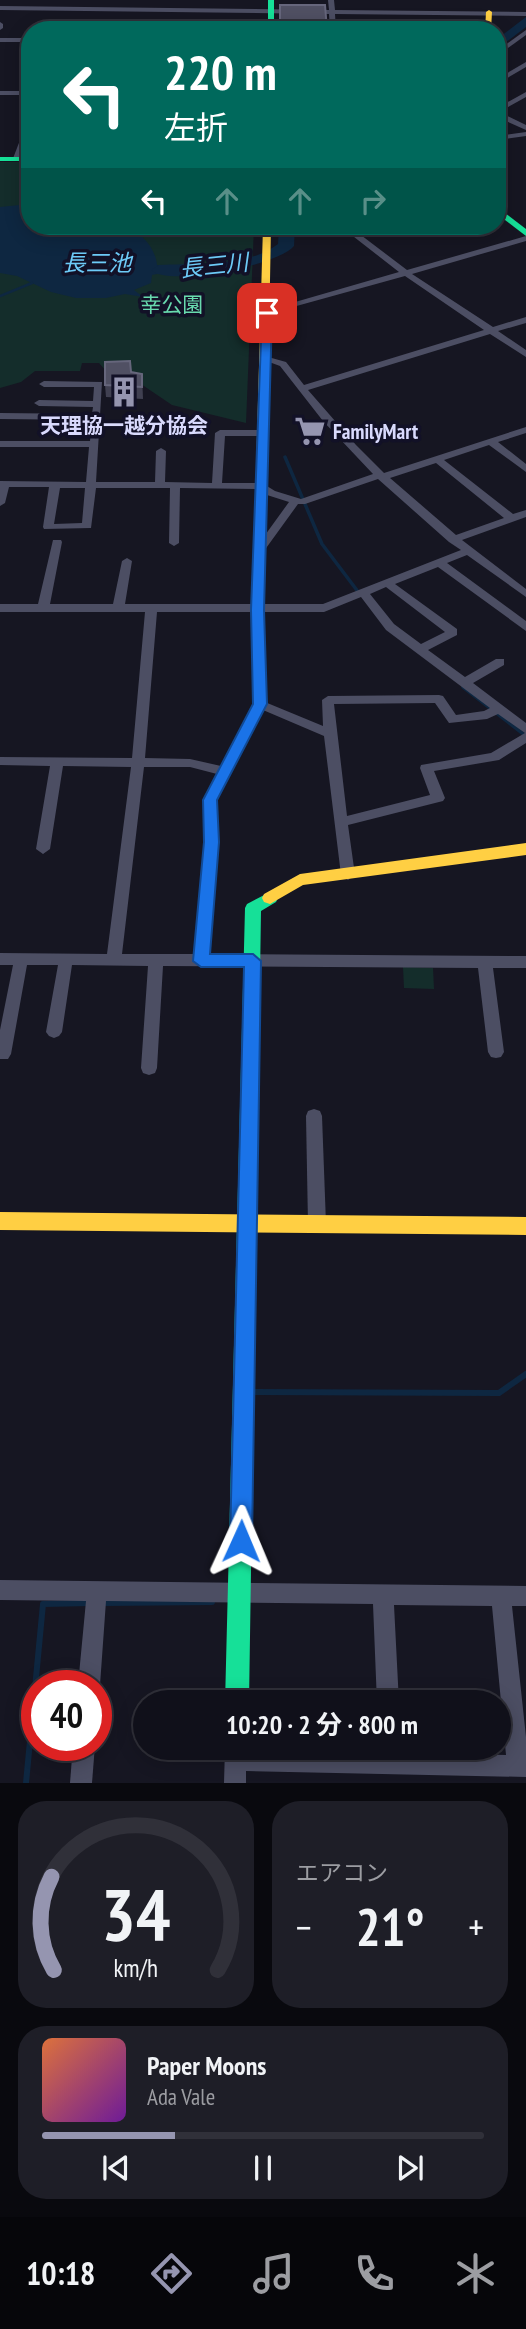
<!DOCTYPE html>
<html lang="ja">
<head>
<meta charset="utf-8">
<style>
	:root { --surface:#10101a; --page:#1e1e27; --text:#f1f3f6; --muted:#9c9da2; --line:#303039; --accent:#9595b0 }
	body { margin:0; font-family:"PT Sans Narrow","Noto Sans JP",sans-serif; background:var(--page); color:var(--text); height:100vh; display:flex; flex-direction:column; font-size:26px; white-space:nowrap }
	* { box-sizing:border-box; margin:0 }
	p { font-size:23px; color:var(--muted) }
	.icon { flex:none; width:38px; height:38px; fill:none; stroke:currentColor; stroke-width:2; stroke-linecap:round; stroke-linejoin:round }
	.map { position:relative; height:1783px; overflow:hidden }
	.panel { display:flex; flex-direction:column; gap:18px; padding:18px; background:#09090e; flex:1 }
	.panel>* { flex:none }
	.hud { position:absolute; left:21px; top:21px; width:485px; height:214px; border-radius:28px; box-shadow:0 4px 18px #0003,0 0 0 2px var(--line); background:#00695c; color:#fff; overflow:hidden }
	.speed { position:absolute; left:21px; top:1670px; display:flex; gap:14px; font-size:35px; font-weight:700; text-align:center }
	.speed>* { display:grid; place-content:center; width:91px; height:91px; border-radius:50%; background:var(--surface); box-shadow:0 4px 18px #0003,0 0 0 2px var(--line); line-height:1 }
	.speed .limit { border:10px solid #d22; background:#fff; color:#111 }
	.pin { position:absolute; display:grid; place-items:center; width:60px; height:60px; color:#fff; margin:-30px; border-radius:14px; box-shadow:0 4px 10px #0006 }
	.me { position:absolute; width:77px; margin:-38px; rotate:1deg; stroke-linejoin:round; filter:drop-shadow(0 0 5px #0008) }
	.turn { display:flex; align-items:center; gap:24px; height:147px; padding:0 28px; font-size:32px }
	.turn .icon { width:91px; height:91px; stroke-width:2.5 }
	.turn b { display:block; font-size:49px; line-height:60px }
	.lanes { display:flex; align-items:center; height:66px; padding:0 28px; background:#0003; justify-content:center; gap:35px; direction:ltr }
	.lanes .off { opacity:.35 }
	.big { font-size:52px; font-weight:700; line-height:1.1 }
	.panel .tile { flex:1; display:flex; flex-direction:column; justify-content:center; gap:10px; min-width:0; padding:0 24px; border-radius:28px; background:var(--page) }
	.panel .dial { align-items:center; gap:0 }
	.dial svg { height:182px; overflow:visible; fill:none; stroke:var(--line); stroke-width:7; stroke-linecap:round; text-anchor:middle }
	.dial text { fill:var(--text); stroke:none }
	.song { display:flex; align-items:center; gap:21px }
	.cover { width:84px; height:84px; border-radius:10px; background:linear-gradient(135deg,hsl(20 70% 55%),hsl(280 70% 35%)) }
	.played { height:7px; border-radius:4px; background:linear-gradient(90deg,var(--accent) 30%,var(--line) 30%) }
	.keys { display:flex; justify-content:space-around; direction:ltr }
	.heat { display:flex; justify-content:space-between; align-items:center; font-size:38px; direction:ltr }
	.panel .tiles { flex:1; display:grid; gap:18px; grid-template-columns:1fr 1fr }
	.tile:last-child { grid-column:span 2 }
	.trip { position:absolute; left:133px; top:1690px; width:378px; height:70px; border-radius:35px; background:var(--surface); box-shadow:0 4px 18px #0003,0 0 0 2px var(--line); font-weight:700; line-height:70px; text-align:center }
	.dock { display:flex; height:112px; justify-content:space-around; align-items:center; background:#06060a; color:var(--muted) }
	.dock .icon { width:49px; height:49px }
	.dock .on { color:var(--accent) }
	.dock b { font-size:32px; color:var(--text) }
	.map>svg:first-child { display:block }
	.green { fill:#142d2b }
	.water { fill:#0e2741 }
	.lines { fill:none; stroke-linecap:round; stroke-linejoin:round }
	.stream-far2 { stroke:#0e2741; stroke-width:2.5 }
	.stream-far1 { stroke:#0e2741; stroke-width:3.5 }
	.stream { stroke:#0e2741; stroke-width:6 }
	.river { fill:#0e2741; fill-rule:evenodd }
	.street { fill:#4c4e63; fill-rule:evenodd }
	.fast { fill:#16e098; fill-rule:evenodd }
	.slow { fill:#ffcf43; fill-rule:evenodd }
	.wall { fill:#404051 }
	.building { fill:#505063; stroke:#66667c; stroke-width:2 }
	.route { fill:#1a73e8; stroke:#114b97; stroke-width:2 }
	.labels { text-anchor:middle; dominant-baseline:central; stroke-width:7; stroke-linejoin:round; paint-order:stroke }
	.far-park-label { font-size:21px; fill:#68daae; stroke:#121127 }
	.far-poi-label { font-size:21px; font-weight:bold; fill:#d9dafd; stroke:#121127 }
	.far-water-label { font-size:23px; font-style:italic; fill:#6dcbf8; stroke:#121127 }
</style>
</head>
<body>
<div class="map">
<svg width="526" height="1783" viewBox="0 0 526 1783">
	<rect width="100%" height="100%" fill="#161622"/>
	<g class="green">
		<polygon points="0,162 30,162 30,226 254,226 246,423 172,405 138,382 108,373 99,363 82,363 80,371 35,371 21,382 0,388"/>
		<polygon points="403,967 433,968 434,989 404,988"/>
	</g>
	<path class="water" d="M30 204V226H126C142 234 155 247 157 265L163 266 162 273 152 275 151 283 134 290 143 297 125 294 106 298H76L51 292 17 276 0 273V207Z"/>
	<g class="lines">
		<polyline class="stream-far2" points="0,296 32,283"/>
		<g class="stream-far1">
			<polyline points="285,457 322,544 359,593"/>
			<polyline points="463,687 526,736"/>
		</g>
		<g class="stream">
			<polyline points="253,1392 499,1393 526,1374"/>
			<polyline points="102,1603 212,1602"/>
			<polyline points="26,1783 43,1604 90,1603"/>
		</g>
		<g class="river">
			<polygon points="526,17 526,27 497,49 497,39"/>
			<path d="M279 226H295L294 246C278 266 167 287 151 270L159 265C197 263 246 268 278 244Z"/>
		</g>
		<g class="street">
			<polygon points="328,0 334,0 335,10 526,12 526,16 335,14 336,30 330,30 329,14 0,10 0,6 329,10"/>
			<polygon points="0,22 3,24 3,28 0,30"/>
			<polygon points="65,23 203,24 206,26 205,30 199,30 199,28 63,26"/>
			<polygon points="526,30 526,35 497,56 497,51"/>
			<rect x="0" y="38" width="30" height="4"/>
			<polygon points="526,62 526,67 497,84 497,79"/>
			<rect x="0" y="91" width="30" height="4"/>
			<polygon points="526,92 526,97 499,112 526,125 526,130 497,117 497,108"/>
			<polygon points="30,120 30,131 19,159 12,161 27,122"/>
			<polygon points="526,132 526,136 497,140 497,136"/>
			<path d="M340 226H349L407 270 526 236V241L412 274 493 327 526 317V323L498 331 526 350V357L490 334 308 390 356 445 384 473 526 427V433L498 442 526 464V472L489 445 444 460 513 514 526 510V517L462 540 526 589V597L467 555 447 563 526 621V631L438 567 395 584 457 629V635L428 650 465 677 496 659H504V665L473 683 526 723V743L499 760 434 771 445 798 443 801 348 825 355 875 348 880 341 875 324 736 263 710 217 800 219 841 209 954 526 956V968H493L504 1052 501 1057 496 1058 491 1057 488 1052 478 968 163 966 157 1068 155 1073 149 1075 143 1073 141 1068 148 966 72 965 62 1032 59 1036 54 1038 49 1036 46 1032 58 965H27L11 1054 8 1059H0V1030L13 965H0V953L107 954 131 767 63 766 50 849 43 854 36 849 50 766 0 765V757L132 758 145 612H0V604H38L53 540H61L62 542 50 604H113L122 561 127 558 132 561 125 604H323L461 550 449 542 378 479 305 504H298L264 551 260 552 255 549 289 502 267 495 259 489 180 488 179 543 174 546 169 543 170 488H96L91 528 44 529 43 527 49 487H9L5 503 0 506V481L86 482 89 447H0V441H90L92 420 0 419V413L92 414 93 407 39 406 34 403 39 400 93 401 94 387H44L39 384 44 381 102 382 96 482H155L156 451 161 448 166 451 165 482 212 483 215 433 220 430H263L268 433 263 436H225L222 483H262L275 491 301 499 373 474 323 421 280 366 261 359V355L286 362 304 385 484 330 405 276 264 315V311L399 272ZM436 463 504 518 456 535 390 478ZM60 488H85L82 523 54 524ZM386 587 445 632 421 644 394 624 370 594ZM361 597 386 630 490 708 484 711 456 715 443 696 439 695 328 696 322 700 323 726 260 700 254 704 221 766 190 759 145 758 157 612H324ZM435 703 449 723 487 719 498 714 525 733 491 753 421 765 420 768 430 795 347 816 334 704ZM144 767H190L217 774 203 800 205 841 194 954H122Z"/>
			<polygon points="314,1109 320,1111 322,1116 326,1224 323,1230 317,1232 311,1230 308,1224 306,1116 308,1111"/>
			<polygon points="0,1580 526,1586 526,1606 512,1606 526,1737 526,1777 246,1771 246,1783 224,1783 225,1748 506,1755 492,1606 394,1605 399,1703 377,1703 373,1604 106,1601 100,1685 96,1693 96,1685 78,1685 86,1601 0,1600"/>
			<polygon points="73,1745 95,1745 92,1783 70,1783"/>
		</g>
		<g class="fast">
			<rect x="268" y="0" width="6" height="30"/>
			<rect x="0" y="157" width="30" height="4"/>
			<polygon points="497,207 526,229 526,236 497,214"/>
			<polygon points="270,892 276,894 278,898 276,902 261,911 249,1703 225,1703 245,908 247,904"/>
		</g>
		<g class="slow">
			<polygon points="489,10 492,12 491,30 485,30 486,12"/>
			<polygon points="263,226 271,226 264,610 267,704 260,709 253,704 252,610"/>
			<polygon points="526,843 526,855 303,885 270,904 264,902 262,898 264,894 300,874"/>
			<polygon points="0,1212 526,1217 526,1235 0,1230"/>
		</g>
	</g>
	<g class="wall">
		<polygon points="280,5 327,30 280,30"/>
		<polygon points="131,372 142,374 143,399 106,397 105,385"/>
	</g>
	<g class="building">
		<polygon points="280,5 325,5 327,30 306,30 305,24 280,24"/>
		<polygon points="130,361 131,372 142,374 142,387 105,385 105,362"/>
	</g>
	<polygon class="route" points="267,310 272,313 264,610 267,704 217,800 219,842 210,954 253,954 261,961 252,1541 249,1549 241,1552 233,1549 230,1541 244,967 201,967 193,961 204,842 203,800 253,704 251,610 262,313"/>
	<defs>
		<g id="building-bare" transform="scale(2.415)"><path d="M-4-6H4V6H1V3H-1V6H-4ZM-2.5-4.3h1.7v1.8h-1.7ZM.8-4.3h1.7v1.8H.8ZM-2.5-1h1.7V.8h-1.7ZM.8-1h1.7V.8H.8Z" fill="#9595b0" stroke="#121127" stroke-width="2.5" paint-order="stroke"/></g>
		<g id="supermarket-bare" transform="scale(2.415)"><path d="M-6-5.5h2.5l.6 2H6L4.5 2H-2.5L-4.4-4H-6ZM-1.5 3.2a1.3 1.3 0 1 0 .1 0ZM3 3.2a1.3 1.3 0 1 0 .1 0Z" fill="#9595b0" stroke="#121127" stroke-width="2.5" paint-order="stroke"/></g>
	</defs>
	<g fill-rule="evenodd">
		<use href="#building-bare" x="124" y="392"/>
		<use href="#supermarket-bare" x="310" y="431"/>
	</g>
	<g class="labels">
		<g class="far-park-label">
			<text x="172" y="304">幸公園</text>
		</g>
		<g class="far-poi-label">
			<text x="124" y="425">天理協一越分協会</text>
			<text x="333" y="431" text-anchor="start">FamilyMart</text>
		</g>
		<g class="far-water-label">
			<text x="97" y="262">長三池</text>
			<text transform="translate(214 265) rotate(-6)">長三川</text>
		</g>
	</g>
</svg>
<div class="speed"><div class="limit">40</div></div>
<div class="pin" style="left:267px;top:313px;background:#d93025"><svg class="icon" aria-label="arrive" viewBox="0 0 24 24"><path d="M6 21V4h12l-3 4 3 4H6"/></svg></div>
<svg class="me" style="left:241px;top:1541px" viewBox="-20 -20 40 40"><path d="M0-17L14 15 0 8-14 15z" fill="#1a73e8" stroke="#fff" stroke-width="4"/></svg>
<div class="trip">10:20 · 2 分 · 800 m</div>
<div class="hud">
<div class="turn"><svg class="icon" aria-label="left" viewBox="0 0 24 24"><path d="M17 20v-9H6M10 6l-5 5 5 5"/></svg><div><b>220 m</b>左折</div></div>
<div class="lanes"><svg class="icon" aria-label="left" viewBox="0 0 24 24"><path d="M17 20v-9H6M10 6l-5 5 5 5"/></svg><svg class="icon off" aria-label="ahead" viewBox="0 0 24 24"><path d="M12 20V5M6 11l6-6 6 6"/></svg><svg class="icon off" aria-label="ahead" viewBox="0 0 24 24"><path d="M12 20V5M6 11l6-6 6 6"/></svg><svg class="icon off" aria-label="right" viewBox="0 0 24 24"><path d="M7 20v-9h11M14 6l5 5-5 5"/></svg></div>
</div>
</div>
<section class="panel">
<div class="tiles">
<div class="tile dial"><svg viewBox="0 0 100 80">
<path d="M14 69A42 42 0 1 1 86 69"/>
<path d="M14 69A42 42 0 0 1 13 28" stroke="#9595b0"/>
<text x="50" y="56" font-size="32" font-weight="700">34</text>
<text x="50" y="72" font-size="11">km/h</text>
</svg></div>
<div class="tile"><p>エアコン</p>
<div class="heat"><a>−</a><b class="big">21°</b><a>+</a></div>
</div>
<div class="tile">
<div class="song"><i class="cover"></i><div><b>Paper Moons</b><p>Ada Vale</p></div></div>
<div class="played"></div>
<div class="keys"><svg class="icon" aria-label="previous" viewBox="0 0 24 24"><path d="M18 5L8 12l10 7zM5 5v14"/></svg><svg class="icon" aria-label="pause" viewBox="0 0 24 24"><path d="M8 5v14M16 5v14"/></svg><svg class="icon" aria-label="next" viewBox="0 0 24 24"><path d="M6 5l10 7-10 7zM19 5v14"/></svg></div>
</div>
</div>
</section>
<nav class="dock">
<b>10:18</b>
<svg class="icon on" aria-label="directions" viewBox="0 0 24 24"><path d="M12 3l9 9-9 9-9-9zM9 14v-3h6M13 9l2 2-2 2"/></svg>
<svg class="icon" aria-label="music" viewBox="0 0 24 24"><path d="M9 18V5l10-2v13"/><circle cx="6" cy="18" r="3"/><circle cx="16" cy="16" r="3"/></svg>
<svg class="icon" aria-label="phone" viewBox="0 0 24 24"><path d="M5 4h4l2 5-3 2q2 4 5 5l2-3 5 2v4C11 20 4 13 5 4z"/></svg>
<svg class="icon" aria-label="climate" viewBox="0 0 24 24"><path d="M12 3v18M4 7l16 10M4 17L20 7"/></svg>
</nav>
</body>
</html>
